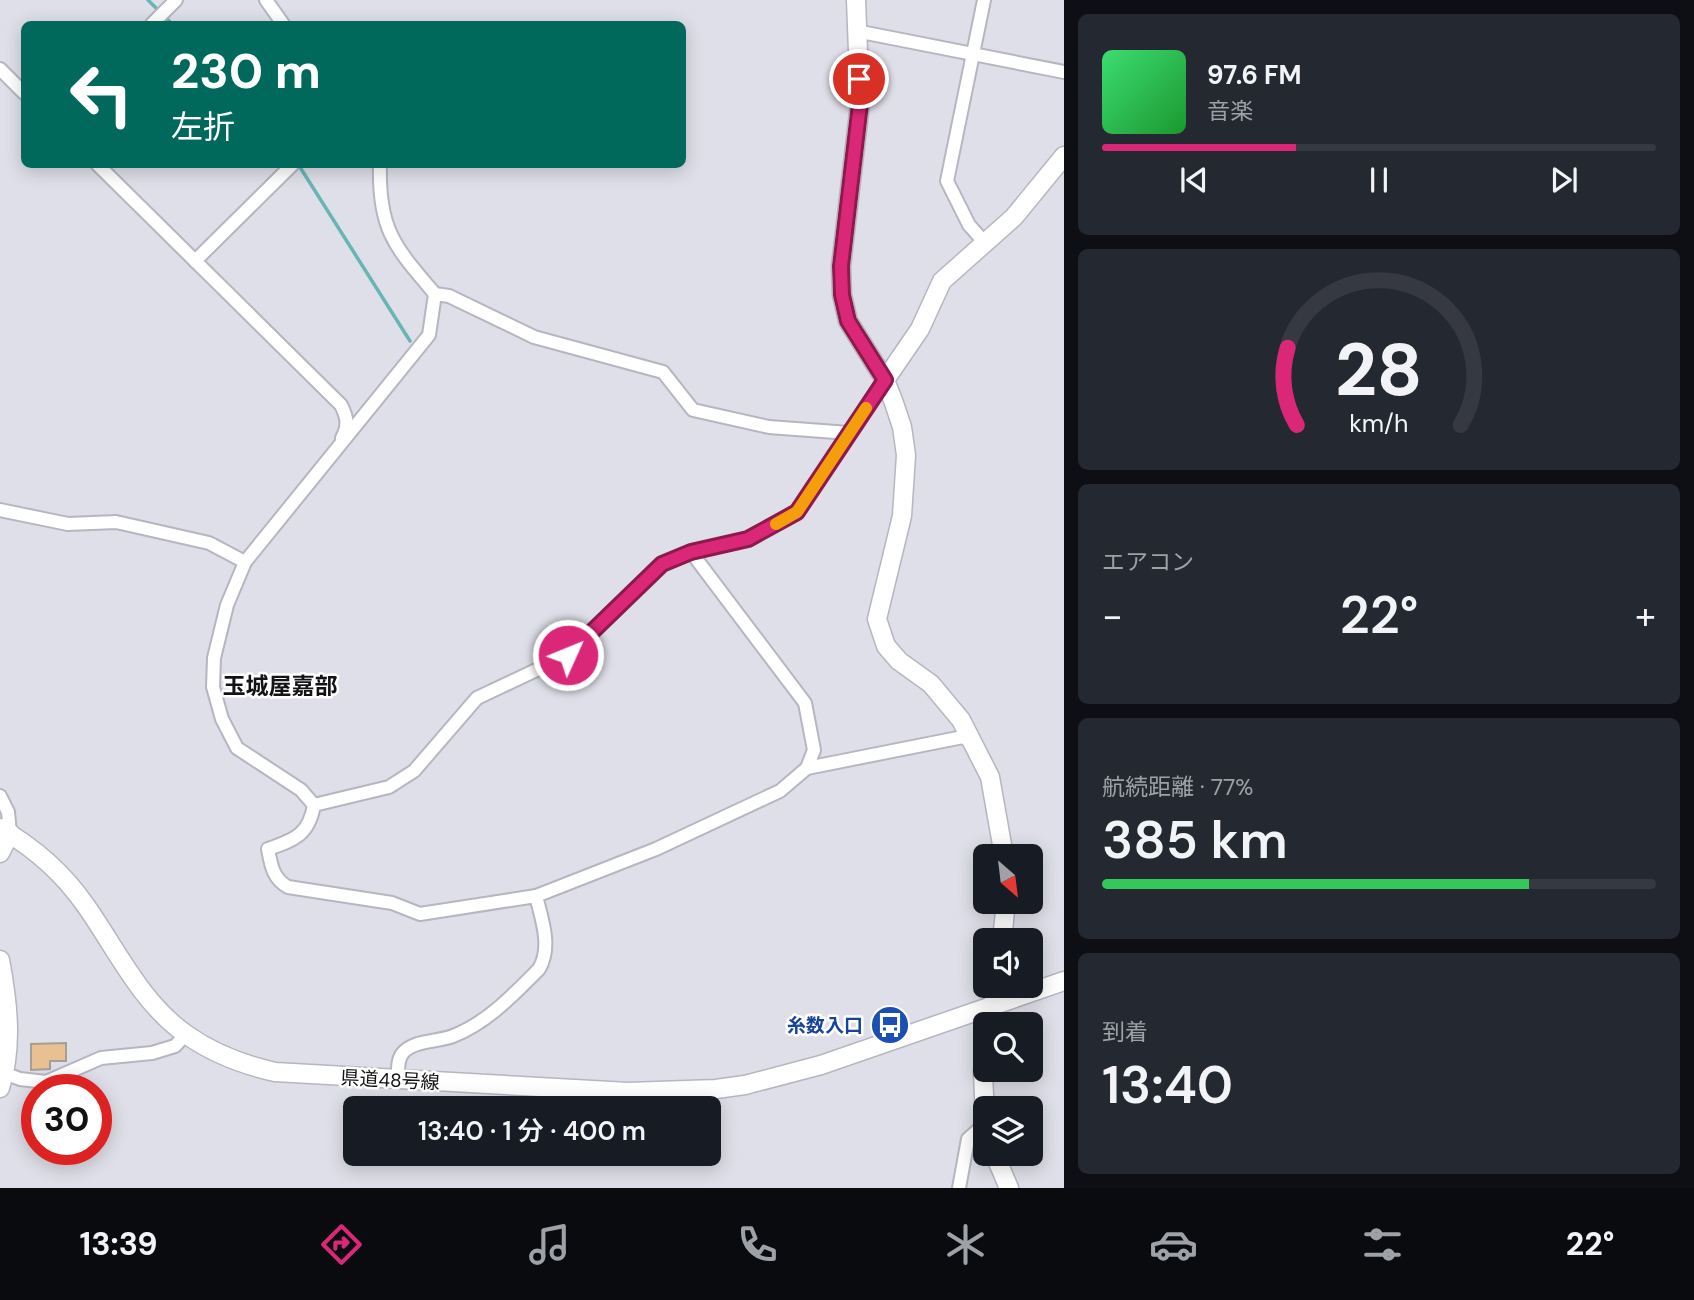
<!DOCTYPE html>
<html lang="ja">
<head>
<meta charset="utf-8">
<style>
	:root { --surface:#171b24; --page:#242831; --text:#f1f3f6; --muted:#9ea1a6; --line:#363941; --accent:#db2777 }
	body { margin:0; font-family:"DM Sans","Noto Sans JP",sans-serif; background:var(--page); color:var(--text); height:100vh; display:flex; flex-direction:column; font-size:26px; white-space:nowrap }
	* { box-sizing:border-box; margin:0 }
	p { font-size:23px; color:var(--muted) }
	.icon { flex:none; width:38px; height:38px; fill:none; stroke:currentColor; stroke-width:2; stroke-linecap:round; stroke-linejoin:round }
	.map { position:relative; flex:1; overflow:hidden }
	.details { display:flex; flex-direction:column; gap:14px; padding:14px; background:#0d0f14; width:630px }
	.details>* { flex:none }
	.top-card { position:absolute; left:21px; top:21px; width:665px; height:147px; border-radius:10px; box-shadow:0 4px 18px #0003; background:#00695c; color:#fff; overflow:hidden }
	.needle { width:46px; rotate:152deg }
	.tools { position:absolute; left:973px; top:844px; display:grid; gap:14px }
	.tools a { display:grid; place-items:center; width:70px; height:70px; border-radius:10px; background:var(--surface); box-shadow:0 4px 18px #0003; font-size:35px }
	.speed { position:absolute; left:21px; top:1074px; display:flex; gap:14px; font-size:35px; font-weight:700; text-align:center }
	.speed>* { display:grid; place-content:center; width:91px; height:91px; border-radius:50%; background:var(--surface); box-shadow:0 4px 18px #0003; line-height:1 }
	.speed .limit { border:10px solid #d22; background:#fff; color:#111 }
	.pin { position:absolute; display:grid; place-items:center; width:60px; height:60px; color:#fff; margin:-30px; border:4px solid #fff; border-radius:50%; box-shadow:0 2px 7px #0007 }
	.me { position:absolute; width:77px; margin:-38px; rotate:46deg; stroke-linejoin:round; filter:drop-shadow(0 0 5px #0008) }
	.turn { display:flex; align-items:center; gap:24px; height:147px; padding:0 35px; font-size:32px }
	.turn .icon { width:91px; height:91px; stroke-width:2.5 }
	.turn b { display:block; font-size:49px; line-height:60px }
	.big { font-size:52px; font-weight:600; line-height:1.1 }
	.details .card { flex:1; display:flex; flex-direction:column; justify-content:center; gap:10px; min-width:0; padding:0 24px; border-radius:10px; background:var(--page) }
	.details .dial { align-items:center; gap:0 }
	.dial svg { height:182px; overflow:visible; fill:none; stroke:var(--line); stroke-width:7; stroke-linecap:round; text-anchor:middle }
	.dial text { fill:var(--text); stroke:none }
	.song { display:flex; align-items:center; gap:21px }
	.cover { width:84px; height:84px; border-radius:10px; background:linear-gradient(135deg,hsl(140 70% 55%),hsl(130 70% 35%)) }
	.played { height:7px; border-radius:4px; background:linear-gradient(90deg,var(--accent) 35%,var(--line) 35%) }
	.keys { display:flex; justify-content:space-around; direction:ltr }
	.heat { display:flex; justify-content:space-between; align-items:center; font-size:38px; direction:ltr }
	.charge { height:10px; border-radius:5px; background:linear-gradient(90deg,#34c759 77%,var(--line) 0) }
	.trip { position:absolute; left:343px; top:1096px; width:378px; height:70px; border-radius:10px; background:var(--surface); box-shadow:0 4px 18px #0003; font-weight:600; line-height:70px; text-align:center }
	.tabs { display:flex; height:112px; justify-content:space-around; align-items:center; background:#090b0e; color:var(--muted) }
	.tabs .icon { width:49px; height:49px }
	.tabs .current { color:var(--accent) }
	.tabs b { font-size:32px; color:var(--text) }
	main { display:flex; flex:1; min-height:0 }
	.map>svg:first-child { display:block }
	.lines { fill:none; stroke-linecap:round; stroke-linejoin:round }
	.stream { stroke:#69b5b6; stroke-width:3.5 }
	.building { fill:#e8c092; stroke:#a49e97; stroke-width:2 }
	.street-casing { stroke:#b5b6bf; stroke-width:16 }
	.secondary-casing { stroke:#b5b6bf; stroke-width:21 }
	.street { stroke:#fff; stroke-width:12 }
	.secondary { stroke:#fff; stroke-width:18 }
	.route-casing { stroke:#8e194d; stroke-width:18 }
	.route { stroke:#db2777; stroke-width:12 }
	.slow { stroke:#f59e0b; stroke-width:12 }
	.labels { text-anchor:middle; dominant-baseline:central; stroke-width:5; stroke-linejoin:round; paint-order:stroke }
	.transit-label { font-size:19px; font-weight:bold; fill:#164399; stroke:#fff; text-anchor:end }
	.street-label { font-size:19px; fill:#131316; stroke:#fff }
	.quarter-label { font-size:23px; font-weight:bold; fill:#131316; stroke:#fff }
</style>
</head>
<body>
<main>
<div class="map">
<svg width="1064" height="1188" viewBox="0 0 1064 1188">
	<rect width="100%" height="100%" fill="#dfdfe9"/>
	<g class="lines">
		<g class="stream">
			<polyline points="148,0 172,24"/>
			<polyline points="298,164 410,341"/>
		</g>
	</g>
	<polygon class="building" points="66,1043 66,1061 50,1061 50,1069 31,1070 31,1044"/>
	<g class="lines">
		<g class="street-casing">
			<g id="street">
				<polyline points="266,0 283,24"/>
				<polyline points="984,0 947,181 969,225 986,244"/>
				<polyline points="152,24 176,0"/>
				<polyline points="856,31 1064,72"/>
				<polyline points="0,69 24,93"/>
				<path d="M97 164 341 405C347 417 349 425 342 438"/>
				<path d="M380 164C378 230 395 247 435 294L449 296 534 337 663 372 693 410 769 427 849 433"/>
				<polyline points="195,261 293,164"/>
				<path d="M435 294 429 335 245 562 227 605 214 658 213 687 222 719 237 748 301 790 314 805C309 835 294 840 268 849 271 865 273 879 288 887L392 903 420 914 536 896 656 849 780 791 807 768 814 750 805 703 691 552"/>
				<polyline points="0,510 68,524 116,522 209,543 245,562"/>
				<polyline points="807,768 963,737 973,744"/>
				<polyline points="0,796 8,812 10,833"/>
				<polyline points="314,805 389,787 414,771 477,698 568,655 662,564 691,552 748,539 797,512 885,380"/>
				<polyline points="4,1073 20,1079 46,1082 101,1058 152,1053 175,1046 186,1034"/>
				<path d="M398 1080C398 1072 397 1061 402 1054 412 1040 438 1042 453 1036 487 1023 514 994 539 969 552 947 542 920 536 896"/>
				<polyline points="959,1188 968,1139 985,1124"/>
			</g>
		</g>
		<g class="secondary-casing">
			<g id="secondary">
				<polyline points="856,0 860,104 841,266 842,295 848,321 885,380 894,403 902,427 906,455 902,516 877,619 886,646 899,661 931,684 961,720 990,777 1004,856"/>
				<polyline points="885,380 920,329 942,281 1014,217 1064,156"/>
				<path d="M0 828C33 847 64 874 86 906 117 950 141 1003 187 1035 214 1054 244 1065 275 1072L628 1092 716 1089 745 1085 821 1065 1064 981"/>
				<polyline points="0,853 10,833"/>
				<polyline points="1002,940 1006,901"/>
				<path d="M0 960C8 1002 13 1047 0 1088"/>
				<polyline points="990,1024 997,985"/>
				<polyline points="985,1046 983,1072 985,1120"/>
				<polyline points="994,1153 1009,1188"/>
			</g>
		</g>
		<use href="#street" class="street"/>
		<use href="#secondary" class="secondary"/>
	</g>
	<g class="lines">
		<g class="route-casing">
			<polyline id="route" points="568,655 662,564 691,552 748,539 797,512 885,380 848,321 842,295 841,266 860,104 859,79"/>
		</g>
		<use href="#route" class="route"/>
		<polyline class="slow" points="776,524 797,512 866,408"/>
	</g>
	<defs>
		<g id="bus-disc" transform="scale(2.0125)"><circle r="9.5" fill="#1a4fb4" stroke="#fff"/><path d="M-5-6H5V4H4V6H2V4H-2V6H-4V4H-5ZM-3.5-4V0h7V-4ZM-3.5 1.2v1.5H-2V1.2ZM2 1.2v1.5H3.5V1.2Z" fill="#fff"/></g>
	</defs>
	<g fill-rule="evenodd">
		<use href="#bus-disc" x="890" y="1025"/>
	</g>
	<g class="labels">
		<g class="transit-label">
			<text x="863" y="1025">糸数入口</text>
		</g>
		<g class="street-label">
			<text transform="translate(390 1080) rotate(3)">県道48号線</text>
		</g>
		<g class="quarter-label">
			<text x="280" y="686">玉城屋嘉部</text>
		</g>
	</g>
</svg>
<div class="tools">
<a><svg class="needle" viewBox="-14 -14 28 28"><path d="M0-13l5 13h-10z" fill="#e53935"/><path d="M0 13l5-13h-10z" fill="#9ea1a6"/></svg></a>
<a><svg class="icon" aria-label="sound" viewBox="0 0 24 24"><path d="M4 9h4l5-4v14l-5-4H4zM17 9q2 3 0 6"/></svg></a>
<a><svg class="icon" aria-label="search" viewBox="0 0 24 24"><circle cx="10" cy="10" r="6"/><path d="M15 15l6 6"/></svg></a>
<a><svg class="icon" aria-label="layers" viewBox="0 0 24 24"><path d="M12 4l9 5-9 5-9-5zM3 14l9 5 9-5"/></svg></a>
</div>
<div class="speed"><div class="limit">30</div></div>
<div class="pin" style="left:859px;top:79px;background:#d93025"><svg class="icon" aria-label="arrive" viewBox="0 0 24 24"><path d="M6 21V4h12l-3 4 3 4H6"/></svg></div>
<svg class="me" style="left:568px;top:655px" viewBox="-20 -20 40 40"><circle r="17" fill="#db2777" stroke="#fff" stroke-width="3"/><path d="M0-11L8 9 0 5-8 9z" fill="#fff"/></svg>
<div class="trip">13:40 · 1 分 · 400 m</div>
<div class="top-card">
<div class="turn"><svg class="icon" aria-label="left" viewBox="0 0 24 24"><path d="M17 20v-9H6M10 6l-5 5 5 5"/></svg><div><b>230 m</b>左折</div></div>
</div>
</div>
<section class="details">
<div class="card">
<div class="song"><i class="cover"></i><div><b>97.6 FM</b><p>音楽</p></div></div>
<div class="played"></div>
<div class="keys"><svg class="icon" aria-label="previous" viewBox="0 0 24 24"><path d="M18 5L8 12l10 7zM5 5v14"/></svg><svg class="icon" aria-label="pause" viewBox="0 0 24 24"><path d="M8 5v14M16 5v14"/></svg><svg class="icon" aria-label="next" viewBox="0 0 24 24"><path d="M6 5l10 7-10 7zM19 5v14"/></svg></div>
</div>
<div class="card dial"><svg viewBox="0 0 100 80">
<path d="M14 69A42 42 0 1 1 86 69"/>
<path d="M14 69A42 42 0 0 1 10 35" stroke="#db2777"/>
<text x="50" y="56" font-size="32" font-weight="700">28</text>
<text x="50" y="72" font-size="11">km/h</text>
</svg></div>
<div class="card"><p>エアコン</p>
<div class="heat"><a>−</a><b class="big">22°</b><a>+</a></div>
</div>
<div class="card"><p>航続距離 · 77%</p><b class="big">385 km</b><div class="charge"></div></div>
<div class="card"><p>到着</p><b class="big">13:40</b></div>
</section>
</main>
<nav class="tabs">
<b>13:39</b>
<svg class="icon current" aria-label="directions" viewBox="0 0 24 24"><path d="M12 3l9 9-9 9-9-9zM9 14v-3h6M13 9l2 2-2 2"/></svg>
<svg class="icon" aria-label="music" viewBox="0 0 24 24"><path d="M9 18V5l10-2v13"/><circle cx="6" cy="18" r="3"/><circle cx="16" cy="16" r="3"/></svg>
<svg class="icon" aria-label="phone" viewBox="0 0 24 24"><path d="M5 4h4l2 5-3 2q2 4 5 5l2-3 5 2v4C11 20 4 13 5 4z"/></svg>
<svg class="icon" aria-label="climate" viewBox="0 0 24 24"><path d="M12 3v18M4 7l16 10M4 17L20 7"/></svg>
<svg class="icon" aria-label="car" viewBox="0 0 24 24"><path d="M5 17H2v-5l4-1 3-4h7l3 4 3 1v5h-3M9 17h6M6 11h13"/><circle cx="7" cy="17" r="2"/><circle cx="17" cy="17" r="2"/></svg>
<svg class="icon" aria-label="filters" viewBox="0 0 24 24"><path d="M4 7h16M4 17h16"/><circle cx="9" cy="7" r="2"/><circle cx="15" cy="17" r="2"/></svg>
<b>22°</b>
</nav>
</body>
</html>
